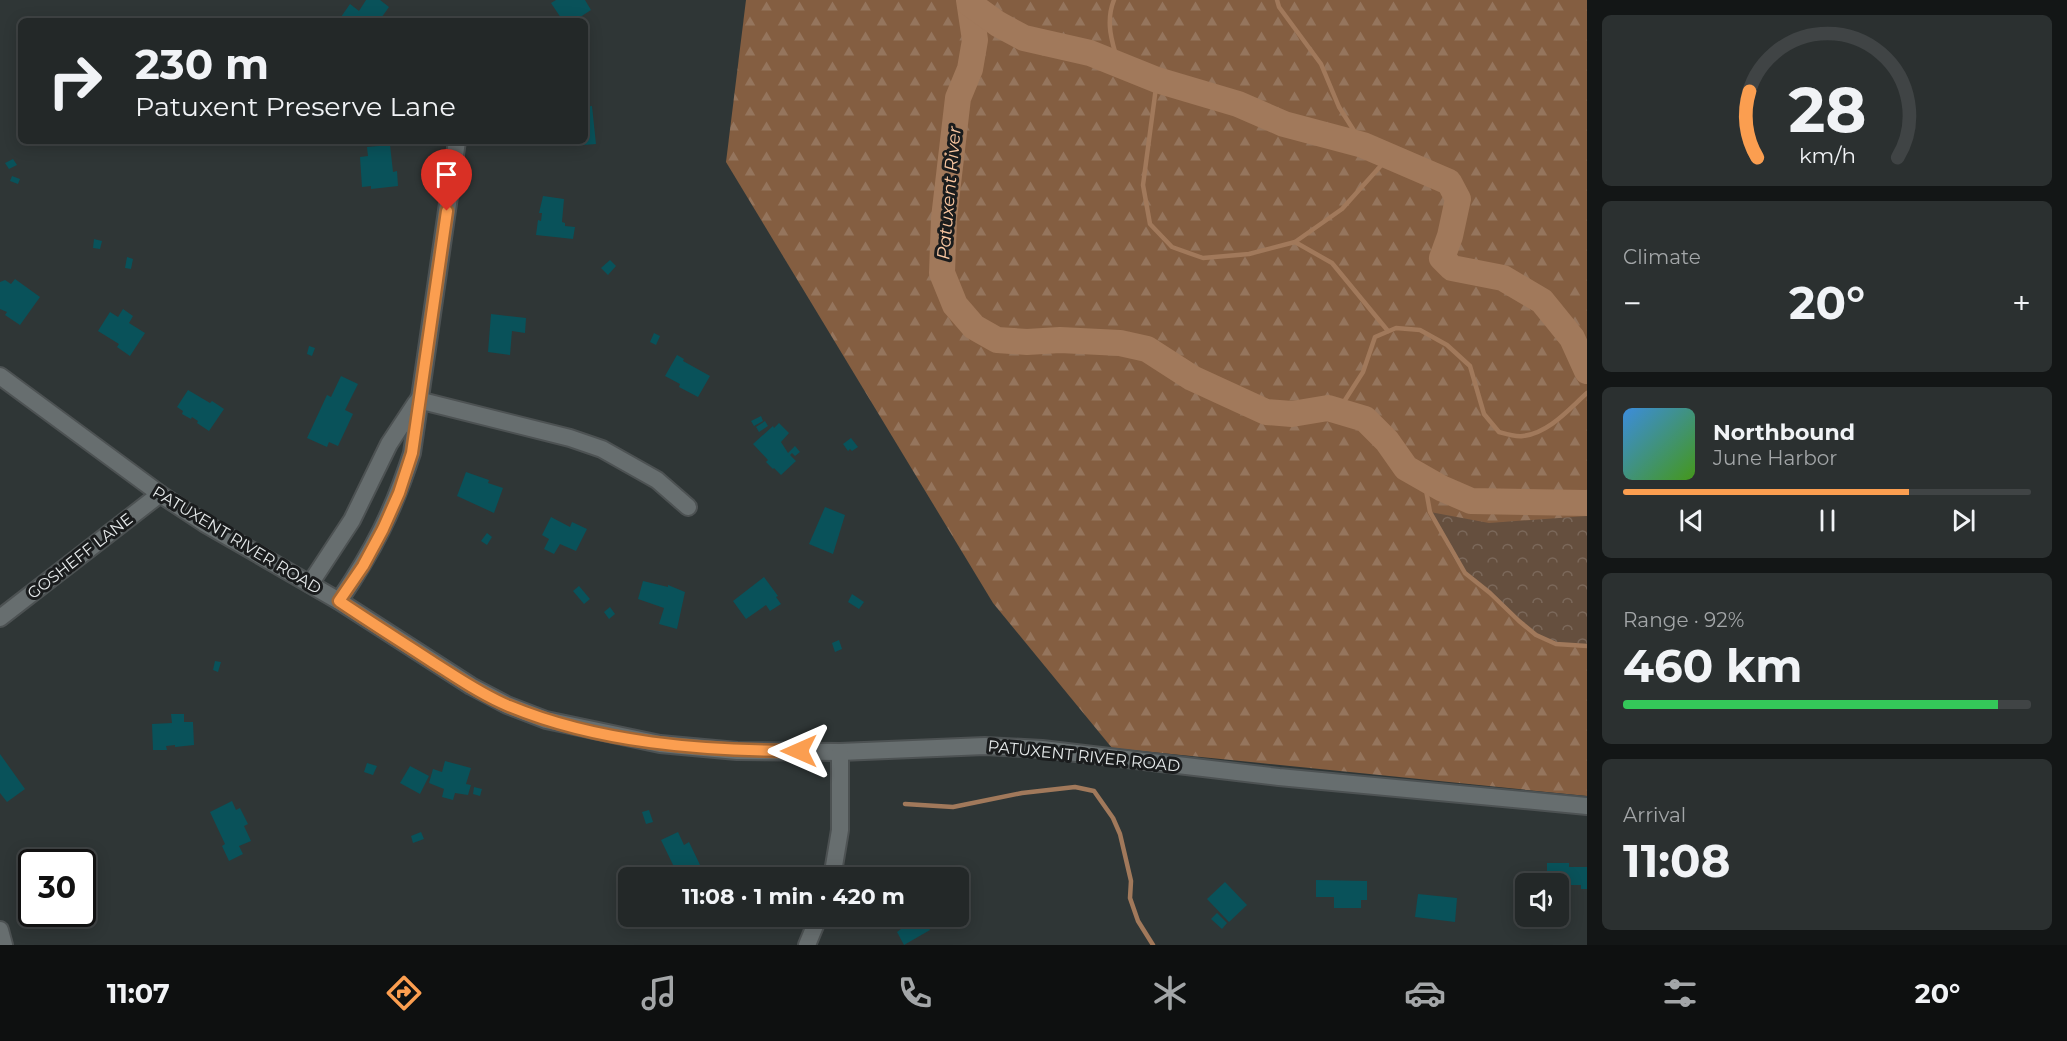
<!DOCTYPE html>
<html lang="en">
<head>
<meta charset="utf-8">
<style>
	:root { --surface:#232828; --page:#2b3030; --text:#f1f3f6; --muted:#a3a6a8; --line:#404445; --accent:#fb9e50 }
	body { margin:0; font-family:Montserrat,sans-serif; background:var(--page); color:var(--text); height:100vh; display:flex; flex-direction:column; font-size:22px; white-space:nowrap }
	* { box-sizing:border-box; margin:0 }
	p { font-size:20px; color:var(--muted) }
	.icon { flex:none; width:33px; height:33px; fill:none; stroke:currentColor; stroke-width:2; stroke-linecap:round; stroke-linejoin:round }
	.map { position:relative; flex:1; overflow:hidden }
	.sheet { display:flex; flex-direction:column; gap:15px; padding:15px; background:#131616; width:480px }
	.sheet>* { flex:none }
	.top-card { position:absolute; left:18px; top:18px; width:570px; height:126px; border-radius:9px; box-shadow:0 3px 15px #0003,0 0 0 2px var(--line); background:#232828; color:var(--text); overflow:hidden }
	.tools { position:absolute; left:1515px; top:873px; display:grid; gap:12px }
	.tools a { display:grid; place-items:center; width:54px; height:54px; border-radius:9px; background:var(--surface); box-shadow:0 3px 15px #0003,0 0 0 2px var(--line); font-size:30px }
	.speed { position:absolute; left:18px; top:849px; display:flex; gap:12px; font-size:30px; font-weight:700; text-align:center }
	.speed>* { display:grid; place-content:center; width:78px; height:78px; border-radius:50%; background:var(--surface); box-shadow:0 3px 15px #0003,0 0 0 2px var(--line); line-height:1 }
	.speed .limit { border:3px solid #111; border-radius:9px; background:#fff; color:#111 }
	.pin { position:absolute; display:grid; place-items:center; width:51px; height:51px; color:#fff; margin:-62px -26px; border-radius:50% 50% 50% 0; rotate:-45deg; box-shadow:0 0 6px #0007 }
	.pin .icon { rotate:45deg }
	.me { position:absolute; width:66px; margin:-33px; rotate:270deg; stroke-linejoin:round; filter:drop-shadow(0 0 4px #0008) }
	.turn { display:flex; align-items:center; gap:21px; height:126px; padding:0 18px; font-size:27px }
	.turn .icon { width:78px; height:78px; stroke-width:2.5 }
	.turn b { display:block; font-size:42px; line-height:51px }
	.big { font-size:45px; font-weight:700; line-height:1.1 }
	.sheet .tile { flex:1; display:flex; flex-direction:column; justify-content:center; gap:9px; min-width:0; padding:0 21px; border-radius:9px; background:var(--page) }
	.sheet .dial { align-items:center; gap:0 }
	.dial svg { height:156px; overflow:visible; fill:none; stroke:var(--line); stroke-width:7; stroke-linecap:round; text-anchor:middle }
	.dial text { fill:var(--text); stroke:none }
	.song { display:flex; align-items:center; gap:18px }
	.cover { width:72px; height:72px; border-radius:9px; background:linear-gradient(135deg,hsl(210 70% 55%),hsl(100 70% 35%)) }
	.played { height:6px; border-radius:3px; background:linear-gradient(90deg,var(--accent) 70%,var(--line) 70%) }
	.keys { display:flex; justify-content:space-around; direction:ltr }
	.heat { display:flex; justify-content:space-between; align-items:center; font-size:33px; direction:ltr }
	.charge { height:9px; border-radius:4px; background:linear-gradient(90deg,#34c759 92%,var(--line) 0) }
	.trip { position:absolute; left:618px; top:867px; width:351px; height:60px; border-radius:9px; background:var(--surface); box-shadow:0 3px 15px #0003,0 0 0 2px var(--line); font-weight:700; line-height:60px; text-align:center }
	.menu { display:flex; height:96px; justify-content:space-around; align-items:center; background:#0e1010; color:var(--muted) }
	.menu .icon { width:42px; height:42px }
	.menu .on { color:var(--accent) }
	.menu b { font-size:27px; color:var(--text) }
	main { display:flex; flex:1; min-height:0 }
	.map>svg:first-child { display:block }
	.forest { fill:url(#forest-firs) }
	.park { fill:url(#park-crowns) }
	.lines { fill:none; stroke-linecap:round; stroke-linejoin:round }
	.stream { stroke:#a1795b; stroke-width:4.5 }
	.river { stroke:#a1795b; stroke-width:26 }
	.building { fill:#09525a }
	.minor-casing { stroke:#4d5253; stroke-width:20 }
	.minor { stroke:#676e6f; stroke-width:16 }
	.route-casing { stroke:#a36734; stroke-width:15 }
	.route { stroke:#fb9e50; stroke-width:10 }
	.labels { text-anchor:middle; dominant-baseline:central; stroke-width:6; stroke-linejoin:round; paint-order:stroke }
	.street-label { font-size:16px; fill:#e6eaeb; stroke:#1a1c1d }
	.water-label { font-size:18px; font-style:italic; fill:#fac7a1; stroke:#1a1c1d }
</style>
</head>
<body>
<main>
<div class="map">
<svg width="1587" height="945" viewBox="0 0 1587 945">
	<defs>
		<pattern id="forest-firs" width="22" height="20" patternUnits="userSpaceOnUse" patternTransform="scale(1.5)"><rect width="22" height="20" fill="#845e41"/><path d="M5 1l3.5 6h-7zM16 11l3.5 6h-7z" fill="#95755d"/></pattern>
		<pattern id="park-crowns" width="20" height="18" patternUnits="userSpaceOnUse" patternTransform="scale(1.5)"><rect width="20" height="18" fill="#654f3e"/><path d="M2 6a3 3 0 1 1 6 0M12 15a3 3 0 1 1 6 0" fill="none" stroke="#7b685a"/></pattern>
	</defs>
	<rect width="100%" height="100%" fill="#2f3636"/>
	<polygon class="forest" points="746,0 1587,0 1587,796 1112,748 993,603 726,162"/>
	<path class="park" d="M1430 512 1489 523 1587 516V646C1539 647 1522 622 1490 593 1482 586 1471 581 1464 573 1450 556 1441 532 1430 512Z"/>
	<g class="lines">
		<g class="stream">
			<path d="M1114 0C1105 22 1112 43 1119 65"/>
			<polyline points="1277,0 1279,7 1321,64 1339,107 1363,145"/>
			<polyline points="1157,80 1143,185 1150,224 1172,247 1203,258 1249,254 1295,242 1342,209 1386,160"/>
			<polyline points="1295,242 1332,263 1388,331"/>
			<path d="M1338 411 1363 372 1375 337 1396 328 1420 330 1447 345 1470 366 1484 414 1499 432C1506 434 1515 437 1523 436 1549 433 1569 409 1587 393"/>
			<polyline points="1424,479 1430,512 1465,573 1490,593 1519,621 1536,635 1556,644 1587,646"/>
			<polyline points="905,804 953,807 1022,793 1075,787 1094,791 1113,818 1120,834 1131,881 1130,898 1138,921 1153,945"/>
		</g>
		<g class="river">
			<polyline points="969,0 975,40 970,69 958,98 944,218 942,273 955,305 974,327 997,340 1027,342 1060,340 1120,343 1147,349 1192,378 1266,412 1292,414 1328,408 1365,419 1387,441 1406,468 1441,488 1471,501 1587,503"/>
			<polyline points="970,4 998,24 1024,38 1090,53 1157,80 1238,104 1284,124 1363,145 1449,182 1458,199 1450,236 1442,258 1452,268 1503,278 1542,301 1572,338 1587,371"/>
		</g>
	</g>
	<g class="building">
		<polygon points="366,0 380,0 389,7 379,21 347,21 341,17 350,4 359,11"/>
		<polygon points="556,0 585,0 591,10 574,21 563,21 551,3"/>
		<polygon points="592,106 596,144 571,146 570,141 585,141 585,107"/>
		<polygon points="390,145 393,172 397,171 398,186 371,189 371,186 362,187 360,157 368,156 367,147"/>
		<polygon points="13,159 17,165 9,169 5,163"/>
		<polygon points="12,176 20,179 18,184 10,181"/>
		<polygon points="543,196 564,199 562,222 565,223 565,226 575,227 573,239 536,235 538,220 541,221 542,213 539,213"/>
		<polygon points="94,239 102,241 100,249 93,248"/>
		<polygon points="127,257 133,259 131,269 125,268"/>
		<polygon points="610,260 616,266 608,275 601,268"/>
		<polygon points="15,279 40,297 20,325 5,315 7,312 0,309 0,282 5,280 11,284"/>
		<polygon points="123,309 133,316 129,323 145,333 130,356 117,347 119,344 98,331 110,312 118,317"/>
		<polygon points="491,314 526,318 525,333 512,331 510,355 488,352"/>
		<polygon points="654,333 660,336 656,345 650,342"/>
		<polygon points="309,346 315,348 312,356 307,354"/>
		<polygon points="677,355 684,359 683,361 710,376 698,397 679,387 680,384 665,376"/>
		<polygon points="341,376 358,384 345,410 353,414 338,446 329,442 327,447 307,438 327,395 331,397"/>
		<polygon points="188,390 210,403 212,401 224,409 209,431 197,423 198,421 192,417 191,419 182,414 183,411 177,407"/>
		<polygon points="761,416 763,421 754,426 751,421"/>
		<polygon points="765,421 768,426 759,432 756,427"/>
		<polygon points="779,423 789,433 781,442 788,453 795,446 800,452 795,456 792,453 790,455 796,461 781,475 774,468 773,469 766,462 768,460 753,444 773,426 774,428"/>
		<polygon points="851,438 858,447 852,451 850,449 848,451 843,444"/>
		<polygon points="466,472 489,480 488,483 503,488 494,513 457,496"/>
		<polygon points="825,507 845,515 833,554 809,544"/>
		<polygon points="551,517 570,527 572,522 587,529 576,551 560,544 554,554 544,549 549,539 542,535"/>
		<polygon points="487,533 492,537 487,545 481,541"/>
		<polygon points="764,577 778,596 776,597 781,604 770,611 766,605 746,619 733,601"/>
		<polygon points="643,581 668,587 668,585 685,592 677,629 659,624 664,608 638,599"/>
		<polygon points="579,586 590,599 584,604 573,591"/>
		<polygon points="852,594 864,602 859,609 848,602"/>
		<polygon points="610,607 615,614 609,619 604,612"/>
		<polygon points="839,640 842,649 835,652 832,643"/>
		<polygon points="215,661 221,662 218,672 213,670"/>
		<polygon points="171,714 184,714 184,722 193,722 194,745 175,747 175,745 166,746 167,750 153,750 152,724 172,723"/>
		<polygon points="0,754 25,789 7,802 0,793"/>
		<polygon points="445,761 471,768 466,784 471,785 468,795 455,793 453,800 442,797 444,789 429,783 433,769 442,772"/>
		<polygon points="367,763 377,766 373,775 364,772"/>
		<polygon points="410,766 429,776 420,794 400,783"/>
		<polygon points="474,787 482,789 480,796 473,794"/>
		<polygon points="232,801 236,810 240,808 248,824 244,826 251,841 239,846 243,854 229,861 222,846 225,844 210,812"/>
		<polygon points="649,810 653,822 646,824 642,812"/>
		<polygon points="421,832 424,839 413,843 411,836"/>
		<polygon points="678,832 684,845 689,842 701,867 696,870 699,878 686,878 685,874 678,878 672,878 669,872 675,869 661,840"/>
		<polygon points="1547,863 1569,863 1569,867 1587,867 1587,889 1581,889 1581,885 1570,885 1570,897 1558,897 1558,884 1547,884"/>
		<polygon points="1316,880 1367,881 1367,900 1361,900 1361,908 1334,908 1334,897 1316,897"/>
		<polygon points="1225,882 1247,905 1229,922 1207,899"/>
		<polygon points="1418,894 1457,898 1455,922 1415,917"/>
		<polygon points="1217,913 1227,923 1222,929 1211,919"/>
		<polygon points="891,916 917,916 918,919 922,916 930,930 904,945 897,932 901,929"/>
	</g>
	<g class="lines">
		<g class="minor-casing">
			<g id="minor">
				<polyline points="0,376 160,494 204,523 339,601 471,686 507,705 546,720 660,744 737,751 840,752 985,746 1042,749 1279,777 1587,806"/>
				<polyline points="418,400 570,438 602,449 657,480 688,507"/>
				<polyline points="310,584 352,520 389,444 416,403"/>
				<path d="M339 601C373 551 393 512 412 453L457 141"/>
				<polyline points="0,618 160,494"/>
				<polyline points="832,878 840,830 840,752"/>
				<polyline points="0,930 4,945"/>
				<polyline points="807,945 819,916"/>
			</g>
		</g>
		<use href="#minor" class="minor"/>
	</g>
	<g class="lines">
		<g class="route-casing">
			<path id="route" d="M447 211 412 453 399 493 383 529 363 566 339 601C370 622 402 642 434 663 458 678 482 695 509 706 598 743 703 751 799 751"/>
		</g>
		<use href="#route" class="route"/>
	</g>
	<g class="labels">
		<g class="street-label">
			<text transform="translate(237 540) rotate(31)">PATUXENT RIVER ROAD</text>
			<text transform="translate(80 556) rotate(-38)">GOSHEFF LANE</text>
			<text transform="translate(1084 756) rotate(6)">PATUXENT RIVER ROAD</text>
		</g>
		<g class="water-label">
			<text transform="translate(949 193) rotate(-85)">Patuxent River</text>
		</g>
	</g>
</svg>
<div class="tools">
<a><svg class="icon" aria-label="sound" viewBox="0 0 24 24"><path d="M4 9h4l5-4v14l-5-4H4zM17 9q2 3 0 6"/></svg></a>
</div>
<div class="speed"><div class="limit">30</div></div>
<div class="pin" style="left:447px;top:211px;background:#d93025"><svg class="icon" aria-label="arrive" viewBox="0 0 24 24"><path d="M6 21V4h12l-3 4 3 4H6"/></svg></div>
<svg class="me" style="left:799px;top:751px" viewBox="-20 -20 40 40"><path d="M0-17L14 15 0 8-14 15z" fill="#fb9e50" stroke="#fff" stroke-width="4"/></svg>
<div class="trip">11:08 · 1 min · 420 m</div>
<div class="top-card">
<div class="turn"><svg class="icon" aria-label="right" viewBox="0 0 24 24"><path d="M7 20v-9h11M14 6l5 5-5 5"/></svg><div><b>230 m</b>Patuxent Preserve Lane</div></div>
</div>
</div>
<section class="sheet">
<div class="tile dial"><svg viewBox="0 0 100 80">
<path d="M14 69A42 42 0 1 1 86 69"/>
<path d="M14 69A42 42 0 0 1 10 35" stroke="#fb9e50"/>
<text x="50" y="56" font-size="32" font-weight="700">28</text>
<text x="50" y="72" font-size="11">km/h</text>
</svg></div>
<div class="tile"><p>Climate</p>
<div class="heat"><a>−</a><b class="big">20°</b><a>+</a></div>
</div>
<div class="tile">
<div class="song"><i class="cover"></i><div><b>Northbound</b><p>June Harbor</p></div></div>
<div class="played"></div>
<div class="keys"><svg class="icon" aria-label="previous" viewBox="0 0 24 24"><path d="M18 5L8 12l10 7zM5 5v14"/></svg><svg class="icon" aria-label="pause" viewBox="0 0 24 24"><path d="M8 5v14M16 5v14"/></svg><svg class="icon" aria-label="next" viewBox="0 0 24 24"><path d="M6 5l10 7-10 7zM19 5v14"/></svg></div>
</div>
<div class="tile"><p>Range · 92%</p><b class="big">460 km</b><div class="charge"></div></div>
<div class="tile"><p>Arrival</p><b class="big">11:08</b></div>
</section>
</main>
<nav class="menu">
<b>11:07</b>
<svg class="icon on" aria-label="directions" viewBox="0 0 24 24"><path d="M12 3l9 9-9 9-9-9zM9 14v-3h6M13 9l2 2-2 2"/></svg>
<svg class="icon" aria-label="music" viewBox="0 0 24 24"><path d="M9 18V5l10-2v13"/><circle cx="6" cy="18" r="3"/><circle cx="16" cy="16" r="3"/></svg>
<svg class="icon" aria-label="phone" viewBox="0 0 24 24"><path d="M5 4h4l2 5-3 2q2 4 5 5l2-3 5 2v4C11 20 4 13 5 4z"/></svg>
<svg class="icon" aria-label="climate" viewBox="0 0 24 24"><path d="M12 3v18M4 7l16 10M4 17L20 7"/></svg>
<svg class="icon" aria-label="car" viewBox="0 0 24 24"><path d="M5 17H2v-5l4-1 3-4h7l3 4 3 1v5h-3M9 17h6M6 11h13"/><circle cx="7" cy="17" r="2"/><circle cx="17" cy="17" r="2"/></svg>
<svg class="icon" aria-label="filters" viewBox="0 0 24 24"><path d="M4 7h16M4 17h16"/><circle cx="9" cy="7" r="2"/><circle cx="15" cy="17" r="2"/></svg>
<b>20°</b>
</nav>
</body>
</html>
